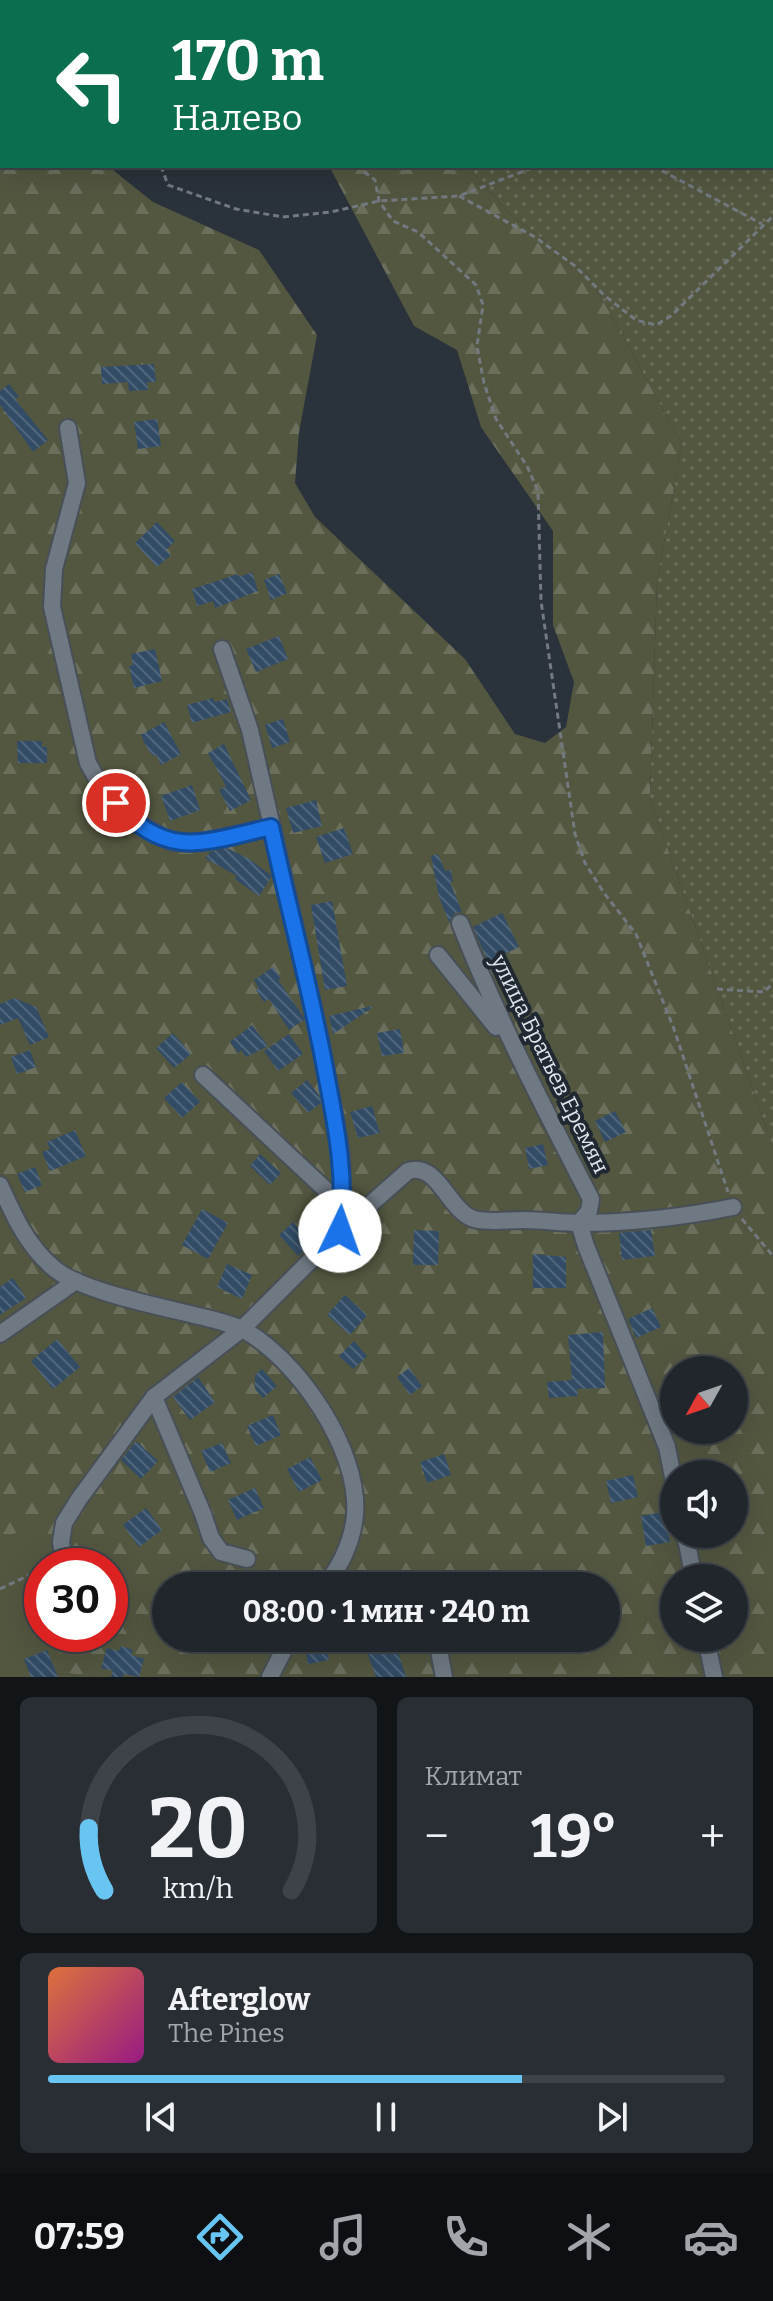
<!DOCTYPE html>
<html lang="ru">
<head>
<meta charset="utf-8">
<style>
	:root { --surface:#20262c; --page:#282e34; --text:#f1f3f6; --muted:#a2a5a9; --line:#3d4348; --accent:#68c4f0 }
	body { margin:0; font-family:Bitter,serif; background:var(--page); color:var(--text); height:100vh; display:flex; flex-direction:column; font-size:30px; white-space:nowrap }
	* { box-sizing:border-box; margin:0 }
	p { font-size:26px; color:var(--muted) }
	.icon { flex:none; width:44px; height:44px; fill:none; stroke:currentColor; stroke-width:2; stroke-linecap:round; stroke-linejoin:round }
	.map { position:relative; height:1677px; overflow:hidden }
	.side { display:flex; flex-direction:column; gap:20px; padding:20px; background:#121518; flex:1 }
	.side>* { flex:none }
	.banner { position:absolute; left:0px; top:0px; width:774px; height:168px; box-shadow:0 8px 32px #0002,0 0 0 2px var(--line); background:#0b6e4f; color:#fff; overflow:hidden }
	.needle { width:52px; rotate:230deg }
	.tools { position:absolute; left:660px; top:1356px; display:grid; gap:16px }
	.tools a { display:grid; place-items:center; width:88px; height:88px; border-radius:50%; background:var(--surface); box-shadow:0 8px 32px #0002,0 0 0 2px var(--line); font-size:40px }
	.speed { position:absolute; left:24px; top:1548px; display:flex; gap:16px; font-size:40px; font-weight:700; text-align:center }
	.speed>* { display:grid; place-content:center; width:104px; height:104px; border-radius:50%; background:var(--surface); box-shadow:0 8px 32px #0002,0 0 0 2px var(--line); line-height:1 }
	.speed .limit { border:12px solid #d22; background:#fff; color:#111 }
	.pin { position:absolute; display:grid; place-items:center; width:68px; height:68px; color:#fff; margin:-34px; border:4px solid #fff; border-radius:50%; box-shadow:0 2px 8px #0007 }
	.me { position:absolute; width:88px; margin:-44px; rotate:3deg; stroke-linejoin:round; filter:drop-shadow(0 0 6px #0008) }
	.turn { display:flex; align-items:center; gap:28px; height:168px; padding:0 40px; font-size:36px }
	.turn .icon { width:104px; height:104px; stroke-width:2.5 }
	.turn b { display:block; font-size:56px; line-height:68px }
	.big { font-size:60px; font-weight:700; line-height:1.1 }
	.side .card { flex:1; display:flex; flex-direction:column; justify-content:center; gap:12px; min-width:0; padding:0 28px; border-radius:12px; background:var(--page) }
	.side .dial { align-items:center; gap:0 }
	.dial svg { height:208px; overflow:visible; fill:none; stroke:var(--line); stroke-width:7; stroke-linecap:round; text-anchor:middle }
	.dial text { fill:var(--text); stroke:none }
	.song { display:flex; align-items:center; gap:24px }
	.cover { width:96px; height:96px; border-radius:12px; background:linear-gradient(135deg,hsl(20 70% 55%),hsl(310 70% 35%)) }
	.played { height:8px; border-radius:4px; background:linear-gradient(90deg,var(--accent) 70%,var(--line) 70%) }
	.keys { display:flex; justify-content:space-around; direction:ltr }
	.heat { display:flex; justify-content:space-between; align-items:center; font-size:44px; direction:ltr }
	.side .tiles { flex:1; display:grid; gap:20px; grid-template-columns:1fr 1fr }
	.card:last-child { grid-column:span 2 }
	.trip { position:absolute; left:152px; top:1572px; width:468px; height:80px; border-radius:40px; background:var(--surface); box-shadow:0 8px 32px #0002,0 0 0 2px var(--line); font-weight:700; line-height:80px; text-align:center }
	.tab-bar { display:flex; height:128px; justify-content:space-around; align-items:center; background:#0d0f12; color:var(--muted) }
	.tab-bar .icon { width:56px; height:56px }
	.tab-bar .on { color:var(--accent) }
	.tab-bar b { font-size:36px; color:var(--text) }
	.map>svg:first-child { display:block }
	.grass { fill:url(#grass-dots) }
	.forest { fill:url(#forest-firs); fill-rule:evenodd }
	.garden { fill:#535740 }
	.building { fill:url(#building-back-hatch) }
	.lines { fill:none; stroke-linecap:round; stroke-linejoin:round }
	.minor-casing { stroke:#484f57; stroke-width:20 }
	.path { stroke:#737981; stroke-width:3; stroke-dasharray:6 4; stroke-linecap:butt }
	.minor { stroke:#6f7983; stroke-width:16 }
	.route-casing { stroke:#114b97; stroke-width:20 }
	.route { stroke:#1a73e8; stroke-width:14 }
	.labels { text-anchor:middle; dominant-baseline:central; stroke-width:8; stroke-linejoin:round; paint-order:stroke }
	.street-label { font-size:22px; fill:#e1e6ec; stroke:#202831 }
</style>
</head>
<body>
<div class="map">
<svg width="773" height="1677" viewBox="0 0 773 1677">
	<defs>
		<pattern id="grass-dots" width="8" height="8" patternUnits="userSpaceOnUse" patternTransform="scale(2)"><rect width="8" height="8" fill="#535740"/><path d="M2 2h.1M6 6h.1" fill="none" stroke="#6b6f5c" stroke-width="1.8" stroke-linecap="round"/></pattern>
		<pattern id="forest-firs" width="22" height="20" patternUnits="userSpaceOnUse" patternTransform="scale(2)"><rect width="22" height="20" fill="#535740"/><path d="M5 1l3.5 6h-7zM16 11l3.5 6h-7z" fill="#6b6f5c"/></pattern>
		<pattern id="building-back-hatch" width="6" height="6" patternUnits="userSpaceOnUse" patternTransform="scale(2)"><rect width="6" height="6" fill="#324c66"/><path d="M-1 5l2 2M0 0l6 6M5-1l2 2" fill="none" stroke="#4f667c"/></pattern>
	</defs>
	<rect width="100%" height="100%" fill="#2a323b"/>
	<polygon class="grass" points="609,0 773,0 773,1147 650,798 657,581 682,444 589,275 509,213 467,166 772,166 772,2 605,2"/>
	<path class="forest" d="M0 82 2 166H108L153 202 259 250 317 335 299 432 295 483 315 517 465 659 515 734 545 743 566 727 574 682 553 625V531L481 427 457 350 414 326 329 166H467L509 213 589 275 682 444 657 581 650 798 773 1147V1677H0ZM674 1370H734V1430H674ZM674 1474H734V1534H674ZM42 1566H110V1634H42ZM674 1578H734V1638H674ZM166 1586H606V1638H166Z"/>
	<polygon class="garden" points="73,1480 43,1541 47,1566 42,1566 42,1634 57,1634 62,1672 76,1674 77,1677 0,1677 0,1541 25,1528"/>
	<g class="building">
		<polygon points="154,364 156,382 147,382 148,390 129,391 128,382 102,384 101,367"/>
		<polygon points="9,384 19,397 15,399 48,440 33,452 0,405 0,391"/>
		<polygon points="157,419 161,446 138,449 134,422"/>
		<polygon points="157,522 175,541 166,550 171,555 157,567 135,543"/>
		<polygon points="252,572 258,591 215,608 213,601 197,606 192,589 238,574 239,577"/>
		<polygon points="279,574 287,593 271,600 264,580"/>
		<polygon points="279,636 288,659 256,672 246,649"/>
		<polygon points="155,649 162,681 134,688 129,666 133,665 131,654"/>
		<polygon points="213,698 215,702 227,699 231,712 192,723 187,705"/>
		<polygon points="283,719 290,742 272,748 265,725"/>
		<polygon points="164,722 181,754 161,765 156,755 153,756 147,748 141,735"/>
		<polygon points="17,741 42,741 42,747 47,747 47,763 18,763"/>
		<polygon points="224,744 251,800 230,811 219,790 226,786 208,753"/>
		<polygon points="192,785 200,810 170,821 161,796"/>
		<polygon points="316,800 322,826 293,833 286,808"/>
		<polygon points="344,828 353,854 325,863 316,837"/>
		<polygon points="227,848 249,859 272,876 259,896 235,879 237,876 205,858 210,852"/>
		<polygon points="438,854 445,871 451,870 453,882 450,882 462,912 455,913 449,922 439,897 431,856"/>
		<polygon points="332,901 347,986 325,990 311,905"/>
		<polygon points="502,913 519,947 488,962 473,927"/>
		<polygon points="273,967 281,978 278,980 305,1019 289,1030 269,999 264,1002 256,990 259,988 254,980"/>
		<polygon points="14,998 36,1007 49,1037 30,1045 18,1018 0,1025 0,1004"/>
		<polygon points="372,1006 373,1007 333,1034 329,1016"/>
		<polygon points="252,1025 268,1046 246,1057 241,1050 238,1053 230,1042"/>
		<polygon points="400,1029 404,1053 382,1056 377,1033"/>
		<polygon points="173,1033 191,1054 174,1068 156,1048"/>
		<polygon points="289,1034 303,1054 278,1071 264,1051"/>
		<polygon points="30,1050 36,1067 17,1074 11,1057"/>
		<polygon points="307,1080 319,1095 321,1103 308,1113 291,1093"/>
		<polygon points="182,1082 200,1102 182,1118 164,1098"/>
		<polygon points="372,1106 380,1133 358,1138 350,1112"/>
		<polygon points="615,1111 626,1132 605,1142 595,1121"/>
		<polygon points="75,1130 86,1156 50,1171 42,1152 50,1149 47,1142"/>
		<polygon points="543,1144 548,1165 529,1169 525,1148"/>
		<polygon points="260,1154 281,1173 270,1185 250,1166"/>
		<polygon points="35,1167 42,1185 25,1192 17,1174"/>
		<polygon points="202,1209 228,1223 208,1259 182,1245"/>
		<polygon points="293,1222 311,1243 298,1256 279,1235"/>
		<polygon points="414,1230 439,1231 438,1265 413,1265"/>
		<polygon points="651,1230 655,1256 622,1260 619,1233"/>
		<polygon points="533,1254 566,1257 566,1288 533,1288"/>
		<polygon points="227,1264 252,1275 242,1299 217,1287"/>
		<polygon points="13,1278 26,1298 0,1315 0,1287"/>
		<polygon points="345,1295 367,1315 350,1335 327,1315"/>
		<polygon points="652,1308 661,1327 636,1338 628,1319"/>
		<polygon points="603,1332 605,1388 577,1389 578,1396 549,1398 547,1382 572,1380 568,1335"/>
		<polygon points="57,1339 80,1367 53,1389 31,1361"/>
		<polygon points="354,1341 367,1356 353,1369 339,1356"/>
		<polygon points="409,1368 422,1386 410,1395 397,1377"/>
		<polygon points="262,1369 277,1386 263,1398 255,1389 255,1375"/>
		<polygon points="198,1377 215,1402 190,1420 173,1397"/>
		<polygon points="273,1415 281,1435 256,1446 247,1426"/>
		<polygon points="136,1441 158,1461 141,1479 121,1460"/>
		<polygon points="222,1443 231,1463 210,1472 201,1451"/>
		<polygon points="444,1454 451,1475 427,1483 420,1462"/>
		<polygon points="310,1457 322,1480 299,1492 287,1469"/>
		<polygon points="633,1475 638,1497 611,1503 606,1481"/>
		<polygon points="255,1488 264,1508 237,1520 228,1500"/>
		<polygon points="146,1508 162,1530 139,1547 123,1525"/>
		<polygon points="664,1512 670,1542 646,1546 641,1516"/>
		<polygon points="396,1570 402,1586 357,1586 357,1584"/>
		<polygon points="325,1640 329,1660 308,1664 304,1643"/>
		<polygon points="395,1643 406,1677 376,1677 367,1652"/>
		<polygon points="121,1646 133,1650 131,1655 144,1659 139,1677 124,1674 123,1677 111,1677 113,1671 101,1668 107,1648 119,1651"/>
		<polygon points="47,1650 58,1677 31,1677 24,1659"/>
	</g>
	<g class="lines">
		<g class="minor-casing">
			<g id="minor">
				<polyline points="68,428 77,483 54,569 52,607 88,763 102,788 129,818 171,842 197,843 271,827"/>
				<polyline points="222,649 250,730 319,1033 341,1151 343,1206 340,1231"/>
				<path d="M460 923C497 1018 544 1108 591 1199L589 1211 579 1223 586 1246 667 1447 674 1482"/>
				<polyline points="438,955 496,1027"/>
				<polyline points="203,1075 343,1206"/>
				<path d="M0 1185C14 1216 28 1248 56 1270 86 1293 168 1308 207 1318 218 1321 231 1324 242 1329 297 1358 360 1450 355 1514 353 1540 341 1565 325 1586"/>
				<polyline points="0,1334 76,1281"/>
				<polyline points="685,1534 694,1578"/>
				<path d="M247 1559 221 1552 211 1538 203 1514 154 1397 242 1329 340 1231 408 1171C438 1161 449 1212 474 1219 490 1223 507 1220 523 1220 542 1220 561 1223 579 1223 630 1223 683 1217 733 1207"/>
				<polyline points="65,1566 61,1542 64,1523 79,1499 154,1397"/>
				<polyline points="706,1638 714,1677"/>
				<polyline points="438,1645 444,1677"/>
				<polyline points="270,1677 290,1638"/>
			</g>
		</g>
		<g class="path">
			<polyline points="327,2 329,0"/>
			<polyline points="0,40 2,41"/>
			<polyline points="161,166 168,185 236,209 283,217 331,212 379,201 459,196 537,166"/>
			<polyline points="356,166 375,180 379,201 393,221 418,232 476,285 483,305 477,346 484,383 496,419 527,466 538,491 541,601 575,834 585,863 604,893 636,934 674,1029 728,1192"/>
			<polyline points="653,166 762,224"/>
			<polyline points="459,196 535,237 575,266 605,296 636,320 656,325 671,316 773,216"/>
			<polyline points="717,989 764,992 773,983"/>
			<polyline points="742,1219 773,1256"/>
			<polyline points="0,1589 42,1569"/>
		</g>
		<use href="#minor" class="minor"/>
	</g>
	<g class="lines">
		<g class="route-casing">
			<path id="route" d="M116 803C167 861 206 842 271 827 289 911 312 994 327 1079 337 1130 346 1179 340 1231"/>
		</g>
		<use href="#route" class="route"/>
	</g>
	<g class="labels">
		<g class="street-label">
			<text transform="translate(550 1064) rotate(64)">улица Братьев Еремян</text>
		</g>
	</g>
</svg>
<div class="tools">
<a><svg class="needle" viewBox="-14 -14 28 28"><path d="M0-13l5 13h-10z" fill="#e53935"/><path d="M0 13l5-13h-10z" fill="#a2a5a9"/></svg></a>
<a><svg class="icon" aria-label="sound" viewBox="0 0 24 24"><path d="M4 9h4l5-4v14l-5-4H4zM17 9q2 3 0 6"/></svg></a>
<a><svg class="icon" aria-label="layers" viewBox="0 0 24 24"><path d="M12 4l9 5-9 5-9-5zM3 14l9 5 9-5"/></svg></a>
</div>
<div class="speed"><div class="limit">30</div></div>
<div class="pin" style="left:116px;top:803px;background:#d93025"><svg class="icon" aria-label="arrive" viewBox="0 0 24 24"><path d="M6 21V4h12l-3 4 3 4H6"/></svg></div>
<svg class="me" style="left:340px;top:1231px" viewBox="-20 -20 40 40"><circle r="19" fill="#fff"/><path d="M0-13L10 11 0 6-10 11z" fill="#1a73e8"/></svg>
<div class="trip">08:00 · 1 мин · 240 m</div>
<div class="banner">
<div class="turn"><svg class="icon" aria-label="left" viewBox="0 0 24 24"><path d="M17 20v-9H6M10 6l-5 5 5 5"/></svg><div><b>170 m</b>Налево</div></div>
</div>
</div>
<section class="side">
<div class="tiles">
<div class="card dial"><svg viewBox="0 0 100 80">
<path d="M14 69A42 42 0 1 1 86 69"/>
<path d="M14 69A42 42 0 0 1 8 45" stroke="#68c4f0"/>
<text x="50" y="56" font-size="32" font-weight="700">20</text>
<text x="50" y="72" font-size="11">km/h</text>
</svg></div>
<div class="card"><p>Климат</p>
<div class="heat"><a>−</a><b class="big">19°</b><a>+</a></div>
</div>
<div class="card">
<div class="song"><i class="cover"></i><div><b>Afterglow</b><p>The Pines</p></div></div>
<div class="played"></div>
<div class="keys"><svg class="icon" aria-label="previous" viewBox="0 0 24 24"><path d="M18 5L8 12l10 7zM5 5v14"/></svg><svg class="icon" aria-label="pause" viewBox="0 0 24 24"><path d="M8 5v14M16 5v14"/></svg><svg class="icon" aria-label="next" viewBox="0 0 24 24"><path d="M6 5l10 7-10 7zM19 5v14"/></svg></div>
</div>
</div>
</section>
<nav class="tab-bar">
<b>07:59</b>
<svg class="icon on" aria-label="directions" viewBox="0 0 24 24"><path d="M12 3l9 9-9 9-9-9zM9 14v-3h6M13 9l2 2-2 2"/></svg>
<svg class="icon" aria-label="music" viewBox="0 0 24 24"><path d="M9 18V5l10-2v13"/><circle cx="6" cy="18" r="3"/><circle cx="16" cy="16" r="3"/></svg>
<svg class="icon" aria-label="phone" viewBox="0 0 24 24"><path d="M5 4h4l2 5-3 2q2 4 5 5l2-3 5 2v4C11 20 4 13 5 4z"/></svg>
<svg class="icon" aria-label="climate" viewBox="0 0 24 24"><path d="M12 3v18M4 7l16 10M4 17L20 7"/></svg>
<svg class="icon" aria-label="car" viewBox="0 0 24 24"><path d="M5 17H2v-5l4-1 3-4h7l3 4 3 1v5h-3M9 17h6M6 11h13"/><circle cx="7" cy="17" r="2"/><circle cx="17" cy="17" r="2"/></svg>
</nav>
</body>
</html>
